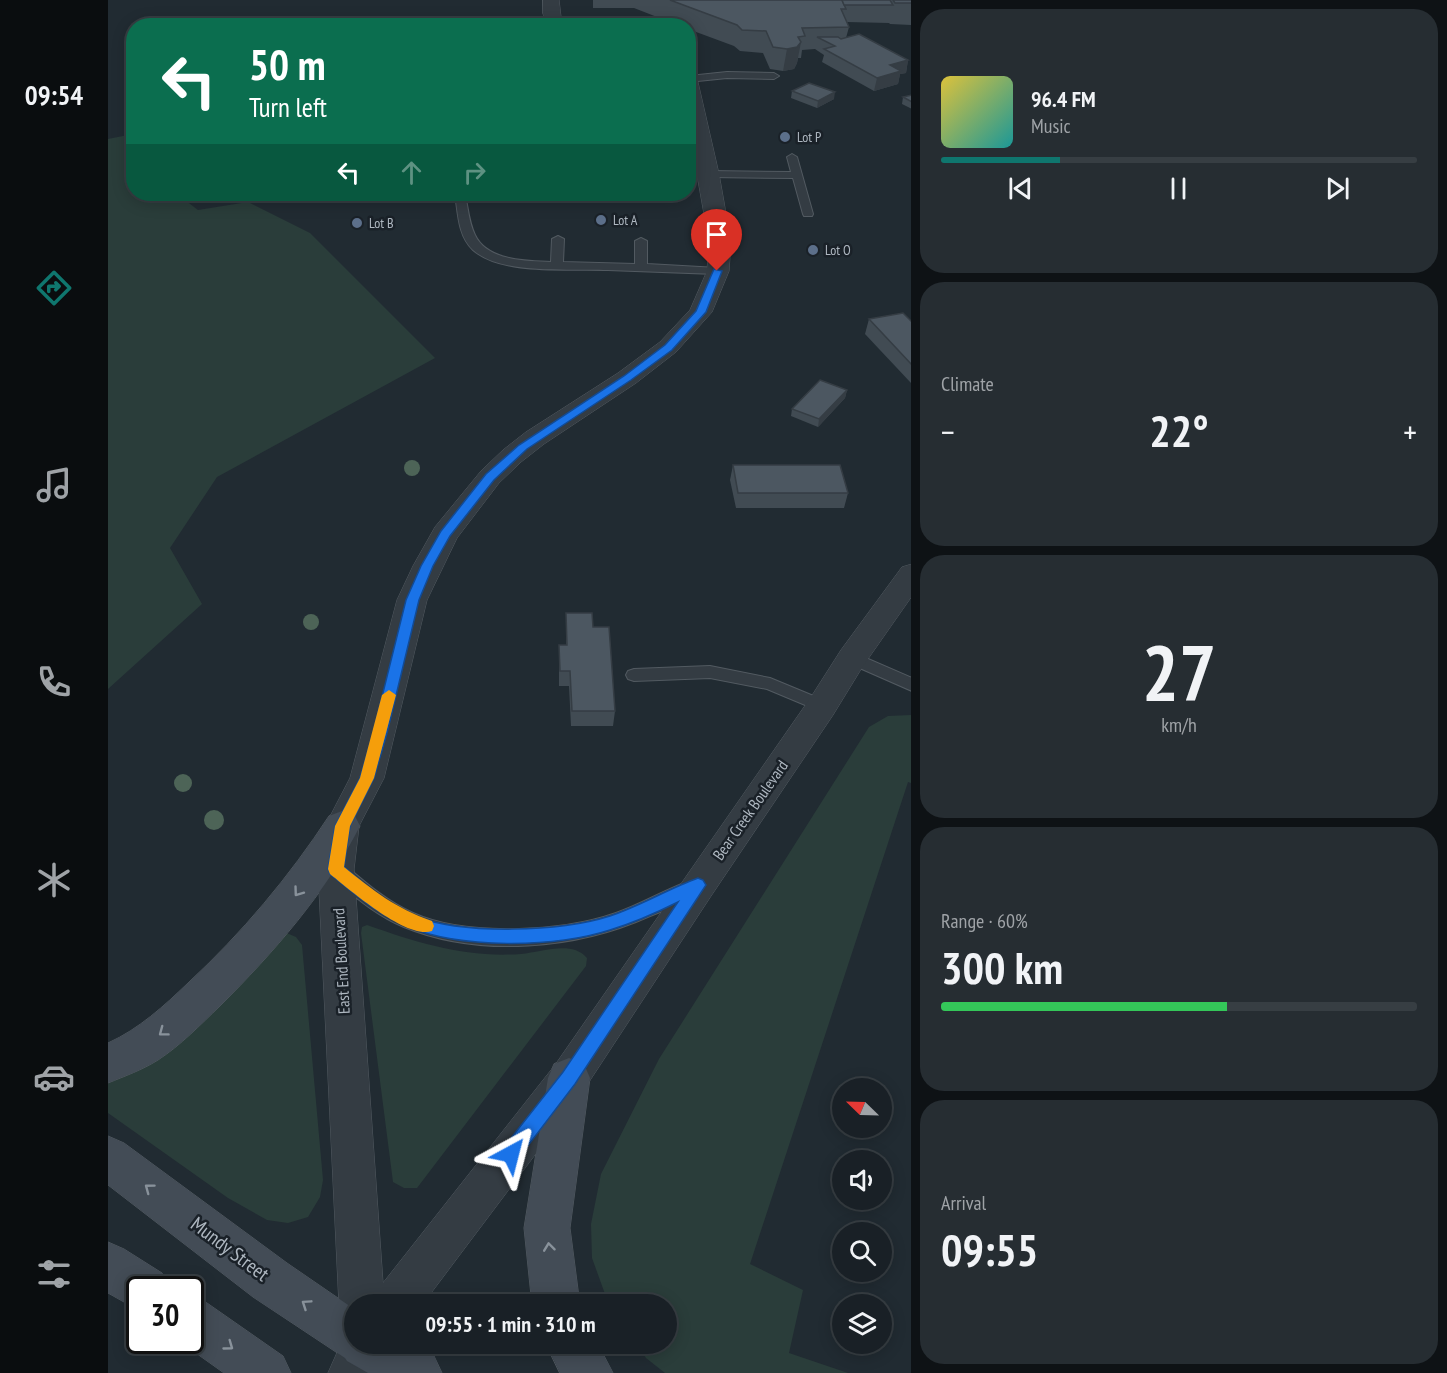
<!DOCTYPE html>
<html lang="en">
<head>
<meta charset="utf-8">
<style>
	:root { --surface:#192026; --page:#262d32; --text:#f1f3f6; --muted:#9fa3a7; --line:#373e43; --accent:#0f766e }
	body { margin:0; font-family:"PT Sans Narrow",sans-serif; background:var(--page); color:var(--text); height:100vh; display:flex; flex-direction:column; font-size:22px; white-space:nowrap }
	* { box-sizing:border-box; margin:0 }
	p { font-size:20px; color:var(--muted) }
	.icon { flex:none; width:33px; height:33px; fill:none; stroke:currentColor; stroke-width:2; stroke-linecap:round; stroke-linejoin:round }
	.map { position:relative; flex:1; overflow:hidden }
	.side { display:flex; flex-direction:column; gap:9px; padding:9px; background:#0e1215; width:536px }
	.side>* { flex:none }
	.top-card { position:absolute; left:18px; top:18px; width:570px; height:183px; border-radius:24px; box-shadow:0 3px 15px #0003,0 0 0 2px var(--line); background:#0b6e4f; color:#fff; overflow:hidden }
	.needle { width:39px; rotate:293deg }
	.buttons { position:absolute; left:724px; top:1078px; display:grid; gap:12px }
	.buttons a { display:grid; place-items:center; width:60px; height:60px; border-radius:50%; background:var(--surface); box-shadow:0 3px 15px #0003,0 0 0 2px var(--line); font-size:30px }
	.speed { position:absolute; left:18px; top:1276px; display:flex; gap:12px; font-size:30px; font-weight:700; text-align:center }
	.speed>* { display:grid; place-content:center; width:78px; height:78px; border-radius:50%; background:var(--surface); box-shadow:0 3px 15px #0003,0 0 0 2px var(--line); line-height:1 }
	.speed .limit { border:3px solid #111; border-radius:9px; background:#fff; color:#111 }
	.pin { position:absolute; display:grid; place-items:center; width:51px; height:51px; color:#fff; margin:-62px -26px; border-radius:50% 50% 50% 0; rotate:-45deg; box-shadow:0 0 6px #0007 }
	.pin .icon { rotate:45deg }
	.me { position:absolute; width:66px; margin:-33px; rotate:38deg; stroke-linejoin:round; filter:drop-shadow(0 0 4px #0008) }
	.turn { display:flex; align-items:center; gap:21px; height:126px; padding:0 24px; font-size:27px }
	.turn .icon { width:78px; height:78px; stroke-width:2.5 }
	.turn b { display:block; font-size:42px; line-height:51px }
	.lanes { display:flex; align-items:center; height:57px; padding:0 24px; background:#0003; justify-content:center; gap:30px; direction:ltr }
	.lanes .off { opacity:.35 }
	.big { font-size:45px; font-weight:700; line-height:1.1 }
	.side .tile { flex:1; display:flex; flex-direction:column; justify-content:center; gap:9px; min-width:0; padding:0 21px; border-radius:24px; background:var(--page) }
	.side .dial { align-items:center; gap:0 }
	.dial b { font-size:78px; line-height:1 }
	.song { display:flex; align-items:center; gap:18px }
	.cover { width:72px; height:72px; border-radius:9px; background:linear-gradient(135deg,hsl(50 70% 55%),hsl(180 70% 35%)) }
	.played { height:6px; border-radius:3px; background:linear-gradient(90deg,var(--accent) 25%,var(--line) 25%) }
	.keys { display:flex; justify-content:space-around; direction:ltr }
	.heat { display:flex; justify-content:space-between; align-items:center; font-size:33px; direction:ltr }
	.charge { height:9px; border-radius:4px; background:linear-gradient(90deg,#34c759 60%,var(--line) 0) }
	.trip { position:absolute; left:236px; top:1294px; width:333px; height:60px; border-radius:30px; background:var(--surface); box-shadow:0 3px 15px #0003,0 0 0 2px var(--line); font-weight:700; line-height:60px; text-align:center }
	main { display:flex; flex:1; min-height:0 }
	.tabs { display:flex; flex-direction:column; width:108px; justify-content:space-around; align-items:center; background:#0a0d0f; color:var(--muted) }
	.tabs .icon { width:42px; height:42px }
	.tabs .selected { color:var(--accent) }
	.tabs b { font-size:27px; color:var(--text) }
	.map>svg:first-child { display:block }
	.green { fill:#2a3d3a }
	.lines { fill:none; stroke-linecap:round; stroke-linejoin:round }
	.service-casing { stroke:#525a61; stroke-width:2 }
	.minor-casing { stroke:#525a61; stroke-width:1 }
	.secondary-casing { stroke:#525a61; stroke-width:1 }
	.service { fill:#343c43; fill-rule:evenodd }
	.minor { fill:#343c43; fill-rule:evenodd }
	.secondary { fill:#434c56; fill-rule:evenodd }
	.tree { fill:#4d6457 }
	.wall { fill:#414b53 }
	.shaded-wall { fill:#353d44 }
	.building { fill:#4c5761; stroke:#353d44; stroke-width:1.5 }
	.oneway { stroke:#89929b }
	.route { fill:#1a73e8; stroke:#114b97; stroke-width:1.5 }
	.slow { fill:#f59e0b }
	.service-dot { fill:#5c6f8a; stroke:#1a2128; stroke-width:2 }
	.labels { text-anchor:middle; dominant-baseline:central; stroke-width:5; stroke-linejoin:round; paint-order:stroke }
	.far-poi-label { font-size:14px; fill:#aeb7c0; stroke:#1a2128; text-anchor:start }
	.street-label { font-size:16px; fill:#aeb7c0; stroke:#1a2128 }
	.near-street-label { font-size:20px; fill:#aeb7c0; stroke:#1a2128 }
</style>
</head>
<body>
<main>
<nav class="tabs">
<b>09:54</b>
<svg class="icon selected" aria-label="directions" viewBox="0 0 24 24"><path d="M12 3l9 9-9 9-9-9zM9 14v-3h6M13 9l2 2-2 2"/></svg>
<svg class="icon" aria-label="music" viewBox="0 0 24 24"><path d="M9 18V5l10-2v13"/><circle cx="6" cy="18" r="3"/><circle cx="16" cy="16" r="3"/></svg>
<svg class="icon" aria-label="phone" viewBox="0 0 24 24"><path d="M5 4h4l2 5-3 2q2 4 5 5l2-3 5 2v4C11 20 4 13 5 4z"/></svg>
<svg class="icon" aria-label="climate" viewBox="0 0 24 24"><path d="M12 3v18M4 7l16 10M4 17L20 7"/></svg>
<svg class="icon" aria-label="car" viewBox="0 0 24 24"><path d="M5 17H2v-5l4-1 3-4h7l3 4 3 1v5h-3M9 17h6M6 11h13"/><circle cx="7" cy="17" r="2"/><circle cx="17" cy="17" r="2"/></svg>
<svg class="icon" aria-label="filters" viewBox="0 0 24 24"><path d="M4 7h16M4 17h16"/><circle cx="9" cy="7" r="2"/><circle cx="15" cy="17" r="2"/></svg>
</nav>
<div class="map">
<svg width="804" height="1373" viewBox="0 0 804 1373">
	<rect width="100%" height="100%" fill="#212b32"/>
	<g class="green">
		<polygon points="25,134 26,194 69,194 90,210 140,202 202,233 327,358 109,477 62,548 94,604 0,689 0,139"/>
		<polygon points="803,715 803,783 800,782 642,1264 695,1290 681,1353 740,1373 557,1373 538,1358 528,1344 558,1344 558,1305 501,1305 484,1258 483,1224 493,1174 551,1059 761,727 780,716"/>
		<path d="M259 925C310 943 358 958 413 954 434 952 464 940 479 958L478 966 309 1188H296L285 1182 253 933 254 927Z"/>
		<polygon points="176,932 188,937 194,945 215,1180 212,1197 200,1217 180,1223 159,1220 120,1198 0,1113 0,1084 2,1080"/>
	</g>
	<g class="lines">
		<g class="service-casing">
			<g id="service">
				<polygon points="619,72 666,73 671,76 666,79 619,78 580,82 581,76"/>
				<polygon points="684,154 689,157 705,214 704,216 696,216 695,214 685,178 601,177 596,174 601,171 683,172 679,157"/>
				<path d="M347 194H357C360 208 361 223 367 235 379 261 419 261 443 262L444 239 450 236 456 239 455 262 527 264V241L533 238 539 241V264L610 268 616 271 610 274C573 273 536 271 500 270 462 268 395 276 365 250 350 236 350 213 347 194Z"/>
				<polygon points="744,652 804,678 804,691 738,662 736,658 738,654"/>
				<polygon points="602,666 662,678 720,702 722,706 720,710 714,712 659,689 602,678 526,681 520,679 518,675 520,671 526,669"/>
				<path d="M231 864 238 866C259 884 280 902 305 913 358 937 454 932 508 913 534 904 558 889 584 880L591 882 593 888C588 900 555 911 542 916 469 949 372 958 296 927 269 916 246 896 224 878L222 872 224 866Z"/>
			</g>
		</g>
		<g class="minor-casing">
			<g id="minor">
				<polygon points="435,0 451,0 453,17 460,26 442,26 435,14"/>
				<polygon points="580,73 586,74 589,78 611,174 623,242 621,271 604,312 568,352 528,383 436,444 413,462 391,483 349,538 319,600 276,778 251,826 246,869 275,1283 447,1065 703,697 733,650 794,567 804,564 804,596 755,666 725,715 603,896 475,1091 314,1305 246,1305 246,1324 238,1321 231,1305 210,869 217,826 242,778 289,600 305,566 327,527 373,471 395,450 418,432 510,373 552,342 582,310 599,271 601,242 580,124"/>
				<polygon points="246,1325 246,1344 279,1344 267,1373 220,1373 240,1328"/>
			</g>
		</g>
		<g class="secondary-casing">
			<g id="secondary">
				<path d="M234 811 247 816 252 826C218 893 165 953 112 1006 92 1025 73 1045 50 1060 34 1070 17 1076 0 1083V1043C31 1029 56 1006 80 983 134 933 181 877 221 816Z"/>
				<polygon points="461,1058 476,1064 482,1078 462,1228 472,1305 424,1305 416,1228 440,1078 446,1064"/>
				<polygon points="0,1136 16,1143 179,1263 246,1309 246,1344 305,1344 326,1356 334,1373 260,1373 239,1361 237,1358 145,1297 0,1185"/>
				<polygon points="0,1242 16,1249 54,1273 61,1290 32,1290 32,1311 0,1293"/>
				<polygon points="82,1296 99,1303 175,1356 183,1373 116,1373 71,1341 82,1341"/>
				<polygon points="438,1344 490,1344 505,1373 452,1373"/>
			</g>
		</g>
		<use href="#service" class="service"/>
		<use href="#minor" class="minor"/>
		<use href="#secondary" class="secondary"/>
	</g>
	<g class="tree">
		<circle cx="304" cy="468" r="8"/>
		<circle cx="203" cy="622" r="8"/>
		<circle cx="75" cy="783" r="9"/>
		<circle cx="106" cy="820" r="10"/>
	</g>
	<g class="wall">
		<polygon points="485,0 804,0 804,25 782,24 781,23 739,22 741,27 738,38 800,60 798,73 792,74 790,84 766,91 714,62 716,55 707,49 694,50 693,58 690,58 689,63 686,69 675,71 662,69 655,53 632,51 626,46 580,29 580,26 572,26 526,8 485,8"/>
		<polygon points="684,91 726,99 709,108 683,98"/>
		<polygon points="804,95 804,109 794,104 795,97"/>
		<polygon points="761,319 804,322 804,384 757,334"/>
		<polygon points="739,390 737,398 710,427 683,416 684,409"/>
		<polygon points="625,465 740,493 736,508 628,508 622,480"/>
		<polygon points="458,613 485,627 507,711 505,726 463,726 461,686 451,686 451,645 458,645"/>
	</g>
	<g class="shaded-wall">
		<polygon points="693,42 689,63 686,69 675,71 679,49"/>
		<polygon points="800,60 798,73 792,74 790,84 766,91 769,78 782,65"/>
		<polygon points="727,92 726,99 709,108 710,101"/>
		<polygon points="739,390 737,398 710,427 711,419"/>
	</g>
	<g class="building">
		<polygon points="562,0 734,0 738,9 733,9 741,27 694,28 697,36 690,37 693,42 689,47 679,49 665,47 658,31 634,30 629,25"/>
		<polygon points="734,0 782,0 785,5 736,5"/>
		<polygon points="785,0 804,0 804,3 787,3"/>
		<polygon points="751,34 800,60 782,65 793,71 769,78 716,49 727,46 709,37 730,37 733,39"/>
		<polygon points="701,83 727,92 710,101 684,91"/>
		<polygon points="804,95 804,102 795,97"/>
		<polygon points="795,313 804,322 804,365 761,319"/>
		<polygon points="712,380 739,390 711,419 684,409"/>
		<polygon points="625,465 732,465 740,493 630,493"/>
		<polygon points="458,613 484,613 485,627 501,627 507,711 464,711 462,671 452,671 451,645 459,645"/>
	</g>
	<defs><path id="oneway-chevron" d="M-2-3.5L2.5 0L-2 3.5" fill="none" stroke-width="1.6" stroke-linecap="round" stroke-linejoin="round" transform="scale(1.5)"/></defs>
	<g class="oneway">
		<use href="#oneway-chevron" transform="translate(190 892) rotate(126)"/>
		<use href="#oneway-chevron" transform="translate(55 1032) rotate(143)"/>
		<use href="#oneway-chevron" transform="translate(41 1188) rotate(-143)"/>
		<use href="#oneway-chevron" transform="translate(441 1247) rotate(-97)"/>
		<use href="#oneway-chevron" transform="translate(198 1304) rotate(-146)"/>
		<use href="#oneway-chevron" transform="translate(121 1346) rotate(36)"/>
	</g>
	<path class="route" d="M606 269 614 271 598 312 564 350 523 380 419 449 386 480 342 536 325 566 311 600 279 733 266 778 242 826 236 867C258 885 280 905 307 916 355 935 452 932 502 916 532 906 560 889 590 878L595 880 598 885 467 1084 409 1160 403 1163 396 1160 394 1154 396 1147 455 1072 570 902C548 913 525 923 502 930 446 948 351 949 298 926 269 914 246 893 222 874L220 869 227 826 252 778 265 733 298 600 313 566 333 531 378 474 411 445 516 376 557 345 588 311Z"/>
	<path class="slow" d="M281 690 288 695 266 778 242 826 236 867C266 891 287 908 324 921L326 926 324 931C299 940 241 889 222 874L220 869 227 826 252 778 274 695Z"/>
	<g class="service-dot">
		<circle cx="677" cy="137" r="6"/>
		<circle cx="493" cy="220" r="6"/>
		<circle cx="249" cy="223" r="6"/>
		<circle cx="705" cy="250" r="6"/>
	</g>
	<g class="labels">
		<g class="far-poi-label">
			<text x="689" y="137">Lot P</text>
			<text x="505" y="220">Lot A</text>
			<text x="261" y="223">Lot B</text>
			<text x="717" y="250">Lot O</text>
		</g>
		<g class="street-label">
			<text transform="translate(642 810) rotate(-55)">Bear Creek Boulevard</text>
			<text transform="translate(233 961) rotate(-93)">East End Boulevard</text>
		</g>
		<g class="near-street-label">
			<text transform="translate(122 1249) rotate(37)">Mundy Street</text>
		</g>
	</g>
</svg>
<div class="buttons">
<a><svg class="needle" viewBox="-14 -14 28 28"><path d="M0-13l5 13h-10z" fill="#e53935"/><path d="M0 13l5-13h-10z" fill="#9fa3a7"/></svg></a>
<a><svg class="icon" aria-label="sound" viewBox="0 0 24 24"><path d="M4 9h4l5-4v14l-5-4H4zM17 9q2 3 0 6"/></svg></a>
<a><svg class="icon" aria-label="search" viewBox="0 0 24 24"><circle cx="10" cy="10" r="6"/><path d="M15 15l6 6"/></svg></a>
<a><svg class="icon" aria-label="layers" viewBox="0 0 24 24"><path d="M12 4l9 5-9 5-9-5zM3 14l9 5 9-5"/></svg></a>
</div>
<div class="speed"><div class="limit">30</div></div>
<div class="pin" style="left:609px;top:271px;background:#d93025"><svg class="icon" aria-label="arrive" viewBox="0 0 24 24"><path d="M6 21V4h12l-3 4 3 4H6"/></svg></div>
<svg class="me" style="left:403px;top:1154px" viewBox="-20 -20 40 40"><path d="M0-17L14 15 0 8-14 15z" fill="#1a73e8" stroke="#fff" stroke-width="4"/></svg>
<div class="trip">09:55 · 1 min · 310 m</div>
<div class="top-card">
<div class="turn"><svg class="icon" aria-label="left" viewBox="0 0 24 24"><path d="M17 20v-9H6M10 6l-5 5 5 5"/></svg><div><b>50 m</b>Turn left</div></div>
<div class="lanes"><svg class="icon" aria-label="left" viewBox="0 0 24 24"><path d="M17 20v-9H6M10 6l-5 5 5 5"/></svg><svg class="icon off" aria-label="ahead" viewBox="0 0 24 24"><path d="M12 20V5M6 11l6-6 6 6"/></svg><svg class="icon off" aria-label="right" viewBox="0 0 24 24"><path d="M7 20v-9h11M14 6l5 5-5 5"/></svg></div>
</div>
</div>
<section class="side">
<div class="tile">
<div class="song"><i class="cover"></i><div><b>96.4 FM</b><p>Music</p></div></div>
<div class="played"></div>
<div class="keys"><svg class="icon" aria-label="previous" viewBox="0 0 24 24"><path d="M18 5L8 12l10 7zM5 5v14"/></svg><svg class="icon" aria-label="pause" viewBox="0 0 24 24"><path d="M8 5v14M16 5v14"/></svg><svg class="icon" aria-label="next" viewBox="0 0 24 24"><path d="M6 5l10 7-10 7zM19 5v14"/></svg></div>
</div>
<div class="tile"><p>Climate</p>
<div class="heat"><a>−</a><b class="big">22°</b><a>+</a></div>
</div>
<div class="tile dial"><b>27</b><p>km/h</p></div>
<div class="tile"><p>Range · 60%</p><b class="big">300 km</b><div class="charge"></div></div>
<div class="tile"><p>Arrival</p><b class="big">09:55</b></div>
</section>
</main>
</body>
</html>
